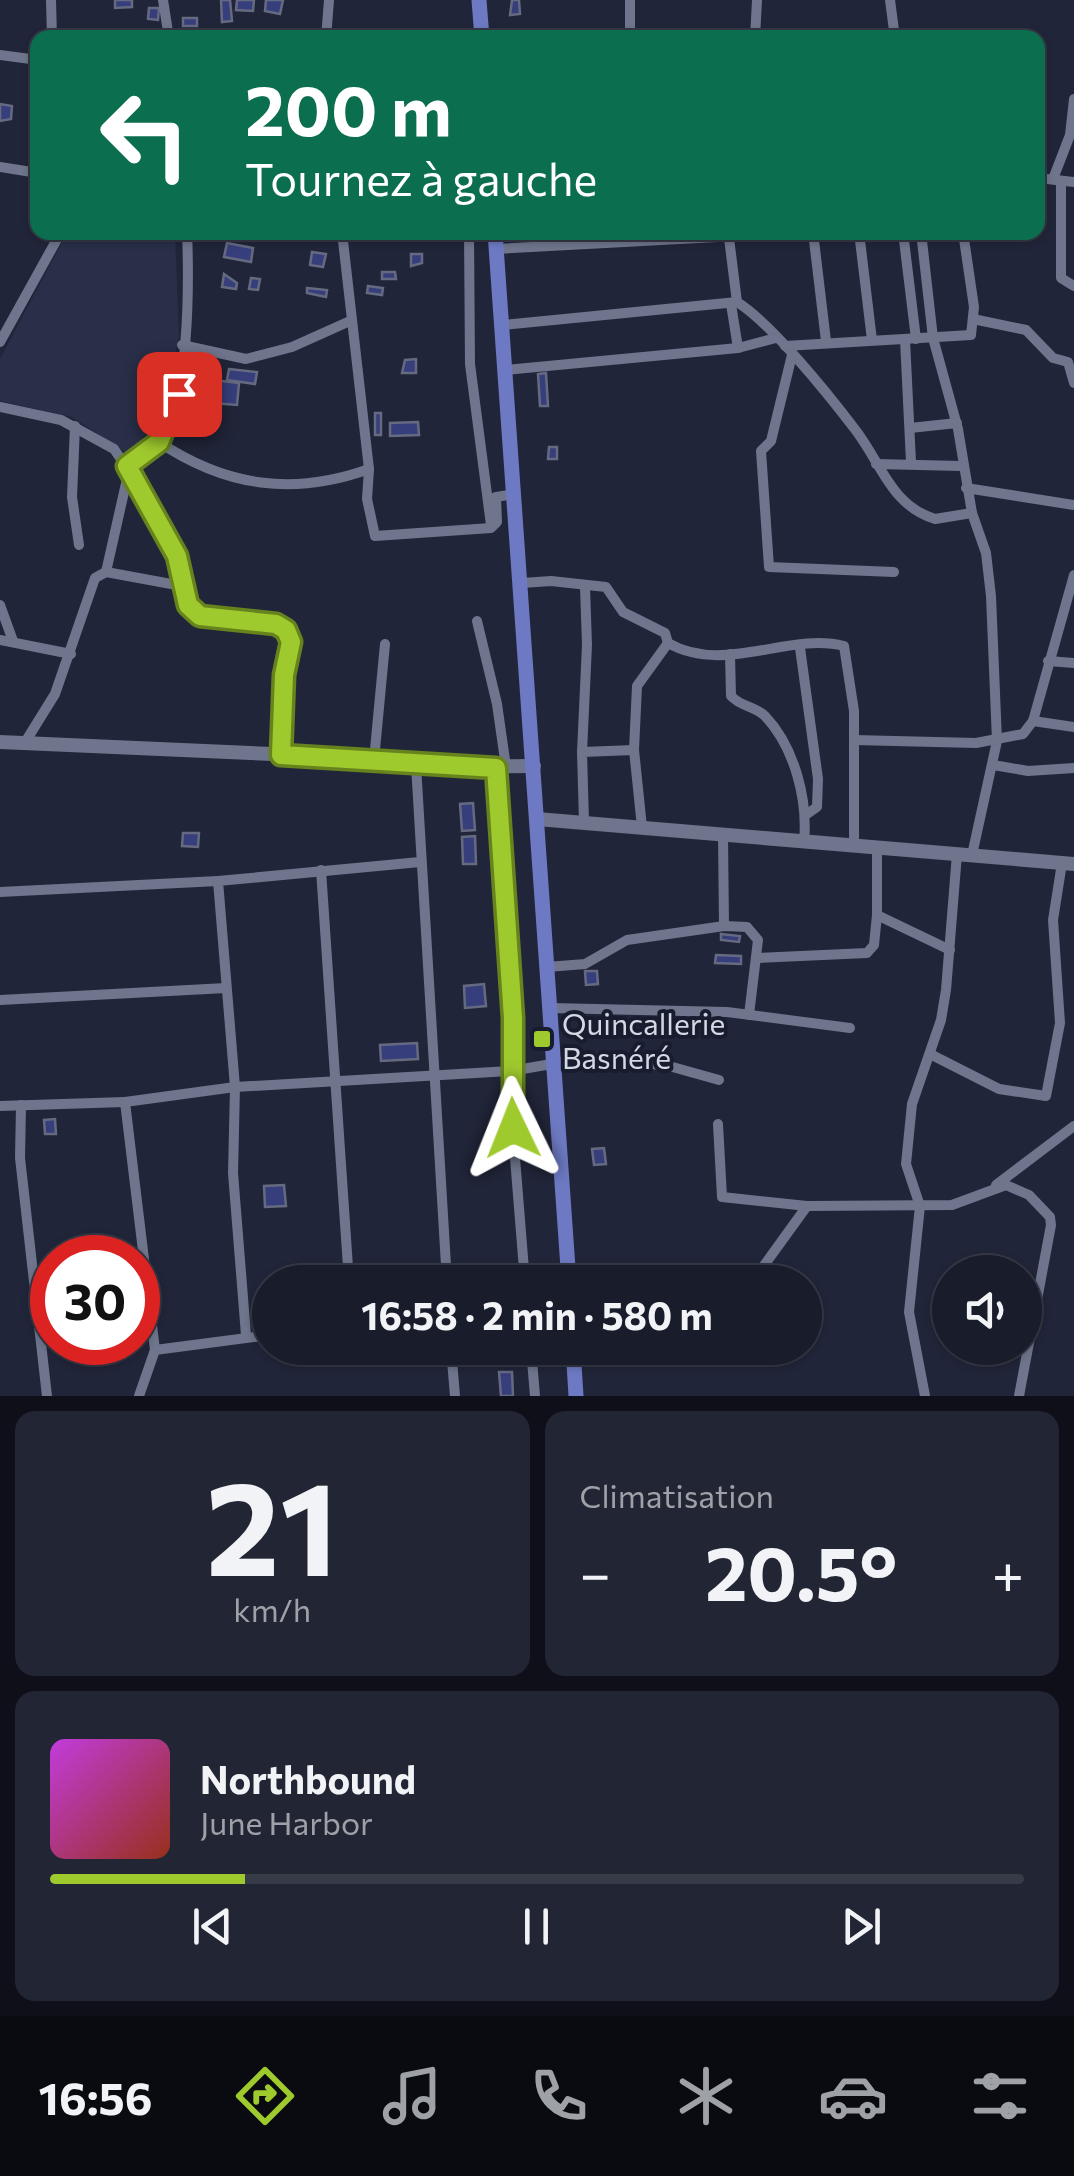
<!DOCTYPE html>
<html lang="fr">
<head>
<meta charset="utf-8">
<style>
	:root { --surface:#191c2b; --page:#222533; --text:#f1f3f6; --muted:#9fa1a9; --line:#373a47; --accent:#9fca2d }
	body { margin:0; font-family:Commissioner,sans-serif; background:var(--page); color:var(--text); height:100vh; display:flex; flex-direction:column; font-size:38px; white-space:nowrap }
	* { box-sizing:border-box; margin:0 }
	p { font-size:32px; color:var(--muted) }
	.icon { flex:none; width:55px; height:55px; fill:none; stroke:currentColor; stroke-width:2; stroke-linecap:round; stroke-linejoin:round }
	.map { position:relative; height:1396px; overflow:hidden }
	.drawer { display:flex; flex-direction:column; gap:15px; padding:15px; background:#0e0f18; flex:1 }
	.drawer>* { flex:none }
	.banner { position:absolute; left:30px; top:30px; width:1015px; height:210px; border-radius:20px; box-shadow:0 2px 8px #0004,0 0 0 2px var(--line); background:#0b6e4f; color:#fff; overflow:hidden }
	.controls { position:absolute; left:932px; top:1255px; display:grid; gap:20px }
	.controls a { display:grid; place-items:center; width:110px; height:110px; border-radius:50%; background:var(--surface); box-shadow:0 2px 8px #0004,0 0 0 2px var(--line); font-size:50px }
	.speed { position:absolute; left:30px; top:1235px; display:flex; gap:20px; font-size:50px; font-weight:700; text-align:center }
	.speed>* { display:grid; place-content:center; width:130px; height:130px; border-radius:50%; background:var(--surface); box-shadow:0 2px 8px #0004,0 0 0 2px var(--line); line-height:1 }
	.speed .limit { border:15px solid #d22; background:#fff; color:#111 }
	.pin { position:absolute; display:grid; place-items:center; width:85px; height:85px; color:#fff; margin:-42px; border-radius:20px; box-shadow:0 5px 15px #0006 }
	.me { position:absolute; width:110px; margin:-55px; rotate:358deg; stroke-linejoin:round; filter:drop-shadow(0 0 8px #0008) }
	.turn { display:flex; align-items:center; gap:35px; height:210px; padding:0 50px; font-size:45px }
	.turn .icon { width:130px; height:130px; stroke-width:2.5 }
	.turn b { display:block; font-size:70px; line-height:85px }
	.big { font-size:75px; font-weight:700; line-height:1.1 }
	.drawer .card { flex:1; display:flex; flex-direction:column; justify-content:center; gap:15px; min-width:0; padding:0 35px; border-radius:20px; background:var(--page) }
	.drawer .dial { align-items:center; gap:0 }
	.dial b { font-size:130px; line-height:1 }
	.song { display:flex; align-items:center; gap:30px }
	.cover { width:120px; height:120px; border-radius:15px; background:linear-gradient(135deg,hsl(290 70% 55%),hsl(10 70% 35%)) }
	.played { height:10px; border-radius:5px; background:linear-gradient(90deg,var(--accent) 20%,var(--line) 20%) }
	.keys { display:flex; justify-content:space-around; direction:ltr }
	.heat { display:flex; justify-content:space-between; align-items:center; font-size:55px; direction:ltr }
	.drawer .tiles { flex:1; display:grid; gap:15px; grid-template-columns:1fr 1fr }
	.card:last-child { grid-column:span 2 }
	.trip { position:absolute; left:252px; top:1265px; width:570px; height:100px; border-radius:50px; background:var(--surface); box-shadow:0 2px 8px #0004,0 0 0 2px var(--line); font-weight:700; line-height:100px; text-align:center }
	.tab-bar { display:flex; height:160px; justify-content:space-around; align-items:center; background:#0a0b11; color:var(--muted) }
	.tab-bar .icon { width:70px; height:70px }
	.tab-bar .current { color:var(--accent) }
	.tab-bar b { font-size:45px; color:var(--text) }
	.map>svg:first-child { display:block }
	.built { fill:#292f48 }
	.building { fill:#363f7b; stroke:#656a81; stroke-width:2.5 }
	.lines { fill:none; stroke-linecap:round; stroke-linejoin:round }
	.street { stroke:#6f758c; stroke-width:10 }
	.secondary { stroke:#6f758c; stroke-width:14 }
	.primary { stroke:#6d79c2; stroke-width:15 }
	.route-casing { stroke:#67831d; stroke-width:25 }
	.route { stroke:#9fca2d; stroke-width:18 }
	.poi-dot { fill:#9fca2d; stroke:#181c2f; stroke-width:4 }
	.labels { text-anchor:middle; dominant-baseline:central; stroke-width:8; stroke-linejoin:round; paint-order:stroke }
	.poi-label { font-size:30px; fill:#d4d7e4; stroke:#181c2f; text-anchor:start }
</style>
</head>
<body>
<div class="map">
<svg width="1074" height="1396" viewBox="0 0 1074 1396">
	<rect width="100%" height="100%" fill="#212539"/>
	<polygon class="built" points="67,233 175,233 179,335 163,415 128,454 72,417 0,401 0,359"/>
	<g class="building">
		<polygon points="115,0 132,0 132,7 115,8"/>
		<polygon points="221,0 230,0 232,21 222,22"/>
		<polygon points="237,0 254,0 253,11 236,10"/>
		<polygon points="266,0 283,0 280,14 265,11"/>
		<polygon points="512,0 519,0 520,14 510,15"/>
		<polygon points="149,8 159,8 158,20 148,19"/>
		<rect x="183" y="18" width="14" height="8"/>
		<polygon points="193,30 210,30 211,38 193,38"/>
		<polygon points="0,104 12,106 11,119 0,121"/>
		<polygon points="227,243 253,248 251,262 224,257"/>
		<polygon points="312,252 326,254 323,267 310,265"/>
		<polygon points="411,254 422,254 422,263 411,266"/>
		<polygon points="382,272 395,272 396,279 382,279"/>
		<polygon points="224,274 237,283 236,289 222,287"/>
		<polygon points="251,278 260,279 258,290 249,289"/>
		<polygon points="368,286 383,288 382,295 367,293"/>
		<polygon points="307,288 327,290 326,297 307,293"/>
		<polygon points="416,359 416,373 402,373 405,360"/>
		<polygon points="229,369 257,372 255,384 227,380"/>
		<polygon points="546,373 548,406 540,406 538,374"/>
		<polygon points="214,380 239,383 237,405 212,403"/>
		<rect x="375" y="413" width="6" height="22"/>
		<polygon points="418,422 419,435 390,436 390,423"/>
		<polygon points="549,447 557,447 557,459 548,459"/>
		<polygon points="473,803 475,830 462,831 460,804"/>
		<polygon points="183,833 199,833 198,847 182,846"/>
		<polygon points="475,836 476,864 463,864 462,837"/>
		<polygon points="721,934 740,936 739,942 721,940"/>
		<polygon points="716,955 741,956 741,964 715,963"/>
		<polygon points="585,971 597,971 598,984 586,985"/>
		<polygon points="484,984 486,1006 465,1008 464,986"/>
		<polygon points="417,1043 418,1059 381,1061 380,1045"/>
		<polygon points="55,1119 56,1134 45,1134 44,1120"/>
		<polygon points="604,1148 606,1164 594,1165 592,1149"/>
		<polygon points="284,1185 286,1206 265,1207 264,1186"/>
		<polygon points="499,1372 512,1372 513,1396 501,1396"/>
	</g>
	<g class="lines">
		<g class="street">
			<polyline points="51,0 52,38"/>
			<polyline points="163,0 169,38"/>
			<polyline points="630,0 630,38"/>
			<polyline points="890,0 895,38"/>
			<polyline points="326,38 329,0"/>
			<polyline points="755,38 757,0"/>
			<polyline points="934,38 938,38"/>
			<polyline points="0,55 38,60"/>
			<polyline points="0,167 38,173"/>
			<polyline points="1038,178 1074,182"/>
			<polyline points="1053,179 1070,135 1074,99"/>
			<polyline points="1061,181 1061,278 1074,286"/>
			<polyline points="342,232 369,469 367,499 375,536 491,528 497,522 496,497 515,494"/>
			<polyline points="469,232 470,364 491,525"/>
			<polyline points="813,232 826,341"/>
			<polyline points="859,232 872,340"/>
			<polyline points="903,232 916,339"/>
			<polyline points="921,232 933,338 958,429 972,513 986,553 991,596 997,741 972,855"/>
			<path d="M729 238 737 302C771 323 828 394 854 428 881 462 890 505 935 519L972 513"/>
			<polyline points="496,249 809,232"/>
			<polyline points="731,304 738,348"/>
			<polyline points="973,319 1026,330 1053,358 1068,362 1074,383"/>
			<polyline points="502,325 737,302"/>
			<polyline points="905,340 911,462"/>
			<polyline points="0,342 61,232"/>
			<polyline points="182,345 246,359 292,347 350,321"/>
			<polyline points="785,346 971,335 974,307 963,232"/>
			<polyline points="792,355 771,441 761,451 769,567 894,572"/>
			<polyline points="506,370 738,348 776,338"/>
			<polyline points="0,407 61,420 114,449 148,499 177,556 188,605 200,615 277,624 286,630 291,642 284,675 281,755"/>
			<polyline points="75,426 72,497 79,545"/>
			<polyline points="910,428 957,423"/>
			<path d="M159 442C226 487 294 496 369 469"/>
			<polyline points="876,464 961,466"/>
			<path d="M127 467C137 459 150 451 159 442 190 407 189 280 187 232"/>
			<polyline points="966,488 1074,505"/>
			<polyline points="106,572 129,470"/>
			<path d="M522 583 551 581 606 587 623 612 665 633 668 643C724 675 788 632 844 646L854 711V846"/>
			<polyline points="0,605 13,641"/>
			<polyline points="477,621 497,704 506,767"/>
			<polyline points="0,640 71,654"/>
			<polyline points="800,648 818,779 817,807 807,814"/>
			<path d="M730 654 731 696C741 707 755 706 765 716 795 748 808 800 804 842"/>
			<polyline points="1048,661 1074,663"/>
			<polyline points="1033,721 1074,727"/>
			<polyline points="854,740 976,743 1023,734 1033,721 1074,575"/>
			<polyline points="24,744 55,694 95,578 106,572 182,586"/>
			<polyline points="582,752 587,645 585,587"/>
			<polyline points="374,760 385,644"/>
			<polyline points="416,765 447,1282"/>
			<polyline points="993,765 1028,771 1074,768"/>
			<polyline points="496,767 513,1018 510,1096 525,1282"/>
			<polyline points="584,822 582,752 634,750"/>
			<polyline points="642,827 634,750 637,686 668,643"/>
			<polyline points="723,836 724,926"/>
			<polyline points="877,848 877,915 950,950"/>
			<polyline points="321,870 349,1282"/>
			<polyline points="0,892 218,881"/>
			<polyline points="757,958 867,953 874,945 877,915"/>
			<polyline points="547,967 585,964 627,940 724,926 747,927 758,940 749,1015"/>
			<polyline points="0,1000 226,988"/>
			<polyline points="551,1008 727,1012 850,1028"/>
			<polyline points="930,1054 999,1089 1046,1096 1060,1023 1053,920 1062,863"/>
			<polyline points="21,1105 20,1158 47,1396"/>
			<polyline points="0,1106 125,1102"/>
			<polyline points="718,1124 722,1197 807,1206"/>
			<polyline points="996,1185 1074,1126"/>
			<polyline points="752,1282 807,1206 952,1205 1006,1185 1029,1195 1050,1217 1051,1225 1019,1396"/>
			<polyline points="246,1335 233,1173 235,1087 218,881 420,862"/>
			<polyline points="451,1348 455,1396"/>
			<polyline points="531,1348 535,1396"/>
			<polyline points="155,1350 125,1102 235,1087 511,1071 592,1057 669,1066 719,1080"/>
			<polyline points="139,1396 155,1350 270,1335"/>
			<polyline points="925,1396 909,1312 920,1206 906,1164 912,1104 941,1020 946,990 957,854"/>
		</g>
		<g class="secondary">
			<polyline points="0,742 342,757 456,767 534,766"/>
			<polyline points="537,819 1074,864"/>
		</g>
		<g class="primary">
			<polyline points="479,0 482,38"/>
			<polyline points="495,232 569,1282"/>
			<polyline points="573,1348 576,1396"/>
		</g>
	</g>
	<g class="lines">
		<g class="route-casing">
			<polyline id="route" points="179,394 159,442 127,466 177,556 188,605 200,616 276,624 286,630 291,642 284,675 281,755 496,768 513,1018 513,1128"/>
		</g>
		<use href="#route" class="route"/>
	</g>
	<rect class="poi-dot" x="532" y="1029" width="20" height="20" rx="5"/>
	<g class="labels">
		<g class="poi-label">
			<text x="562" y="1022">Quincallerie<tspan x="562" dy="34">Basnéré</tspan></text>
		</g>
	</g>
</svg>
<div class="controls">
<a><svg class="icon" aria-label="sound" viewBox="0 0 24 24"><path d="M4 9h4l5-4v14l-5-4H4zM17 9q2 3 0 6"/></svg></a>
</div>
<div class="speed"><div class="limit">30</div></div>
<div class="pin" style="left:179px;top:394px;background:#d93025"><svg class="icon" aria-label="arrive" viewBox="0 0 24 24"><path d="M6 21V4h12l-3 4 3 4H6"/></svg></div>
<svg class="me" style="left:513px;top:1128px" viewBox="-20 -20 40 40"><path d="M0-17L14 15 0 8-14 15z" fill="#9fca2d" stroke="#fff" stroke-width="4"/></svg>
<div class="trip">16:58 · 2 min · 580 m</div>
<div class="banner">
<div class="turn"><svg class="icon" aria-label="left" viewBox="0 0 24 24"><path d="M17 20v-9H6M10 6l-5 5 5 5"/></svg><div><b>200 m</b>Tournez à gauche</div></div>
</div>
</div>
<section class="drawer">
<div class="tiles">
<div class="card dial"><b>21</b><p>km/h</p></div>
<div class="card"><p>Climatisation</p>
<div class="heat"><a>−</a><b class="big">20.5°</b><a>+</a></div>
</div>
<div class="card">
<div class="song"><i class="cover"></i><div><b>Northbound</b><p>June Harbor</p></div></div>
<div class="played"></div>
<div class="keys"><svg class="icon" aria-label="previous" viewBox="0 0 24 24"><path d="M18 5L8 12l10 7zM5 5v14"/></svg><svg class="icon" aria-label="pause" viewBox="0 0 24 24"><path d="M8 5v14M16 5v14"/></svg><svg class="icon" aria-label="next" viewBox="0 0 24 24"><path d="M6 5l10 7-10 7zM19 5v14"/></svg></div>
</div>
</div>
</section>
<nav class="tab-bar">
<b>16:56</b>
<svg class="icon current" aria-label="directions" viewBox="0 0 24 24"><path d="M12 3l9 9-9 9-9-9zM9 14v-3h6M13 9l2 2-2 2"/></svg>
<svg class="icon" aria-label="music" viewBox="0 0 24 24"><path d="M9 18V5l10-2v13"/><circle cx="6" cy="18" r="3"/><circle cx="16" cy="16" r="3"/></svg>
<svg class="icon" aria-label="phone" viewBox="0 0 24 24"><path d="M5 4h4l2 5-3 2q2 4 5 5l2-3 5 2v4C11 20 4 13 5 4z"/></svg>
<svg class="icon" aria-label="climate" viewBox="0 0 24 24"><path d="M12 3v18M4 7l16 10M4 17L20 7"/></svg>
<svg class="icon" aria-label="car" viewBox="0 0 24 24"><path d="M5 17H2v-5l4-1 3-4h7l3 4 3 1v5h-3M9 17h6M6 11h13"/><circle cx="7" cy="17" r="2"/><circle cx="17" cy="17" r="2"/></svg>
<svg class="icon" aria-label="filters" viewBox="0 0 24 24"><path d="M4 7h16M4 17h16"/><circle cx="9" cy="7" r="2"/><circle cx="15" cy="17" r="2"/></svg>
</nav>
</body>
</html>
